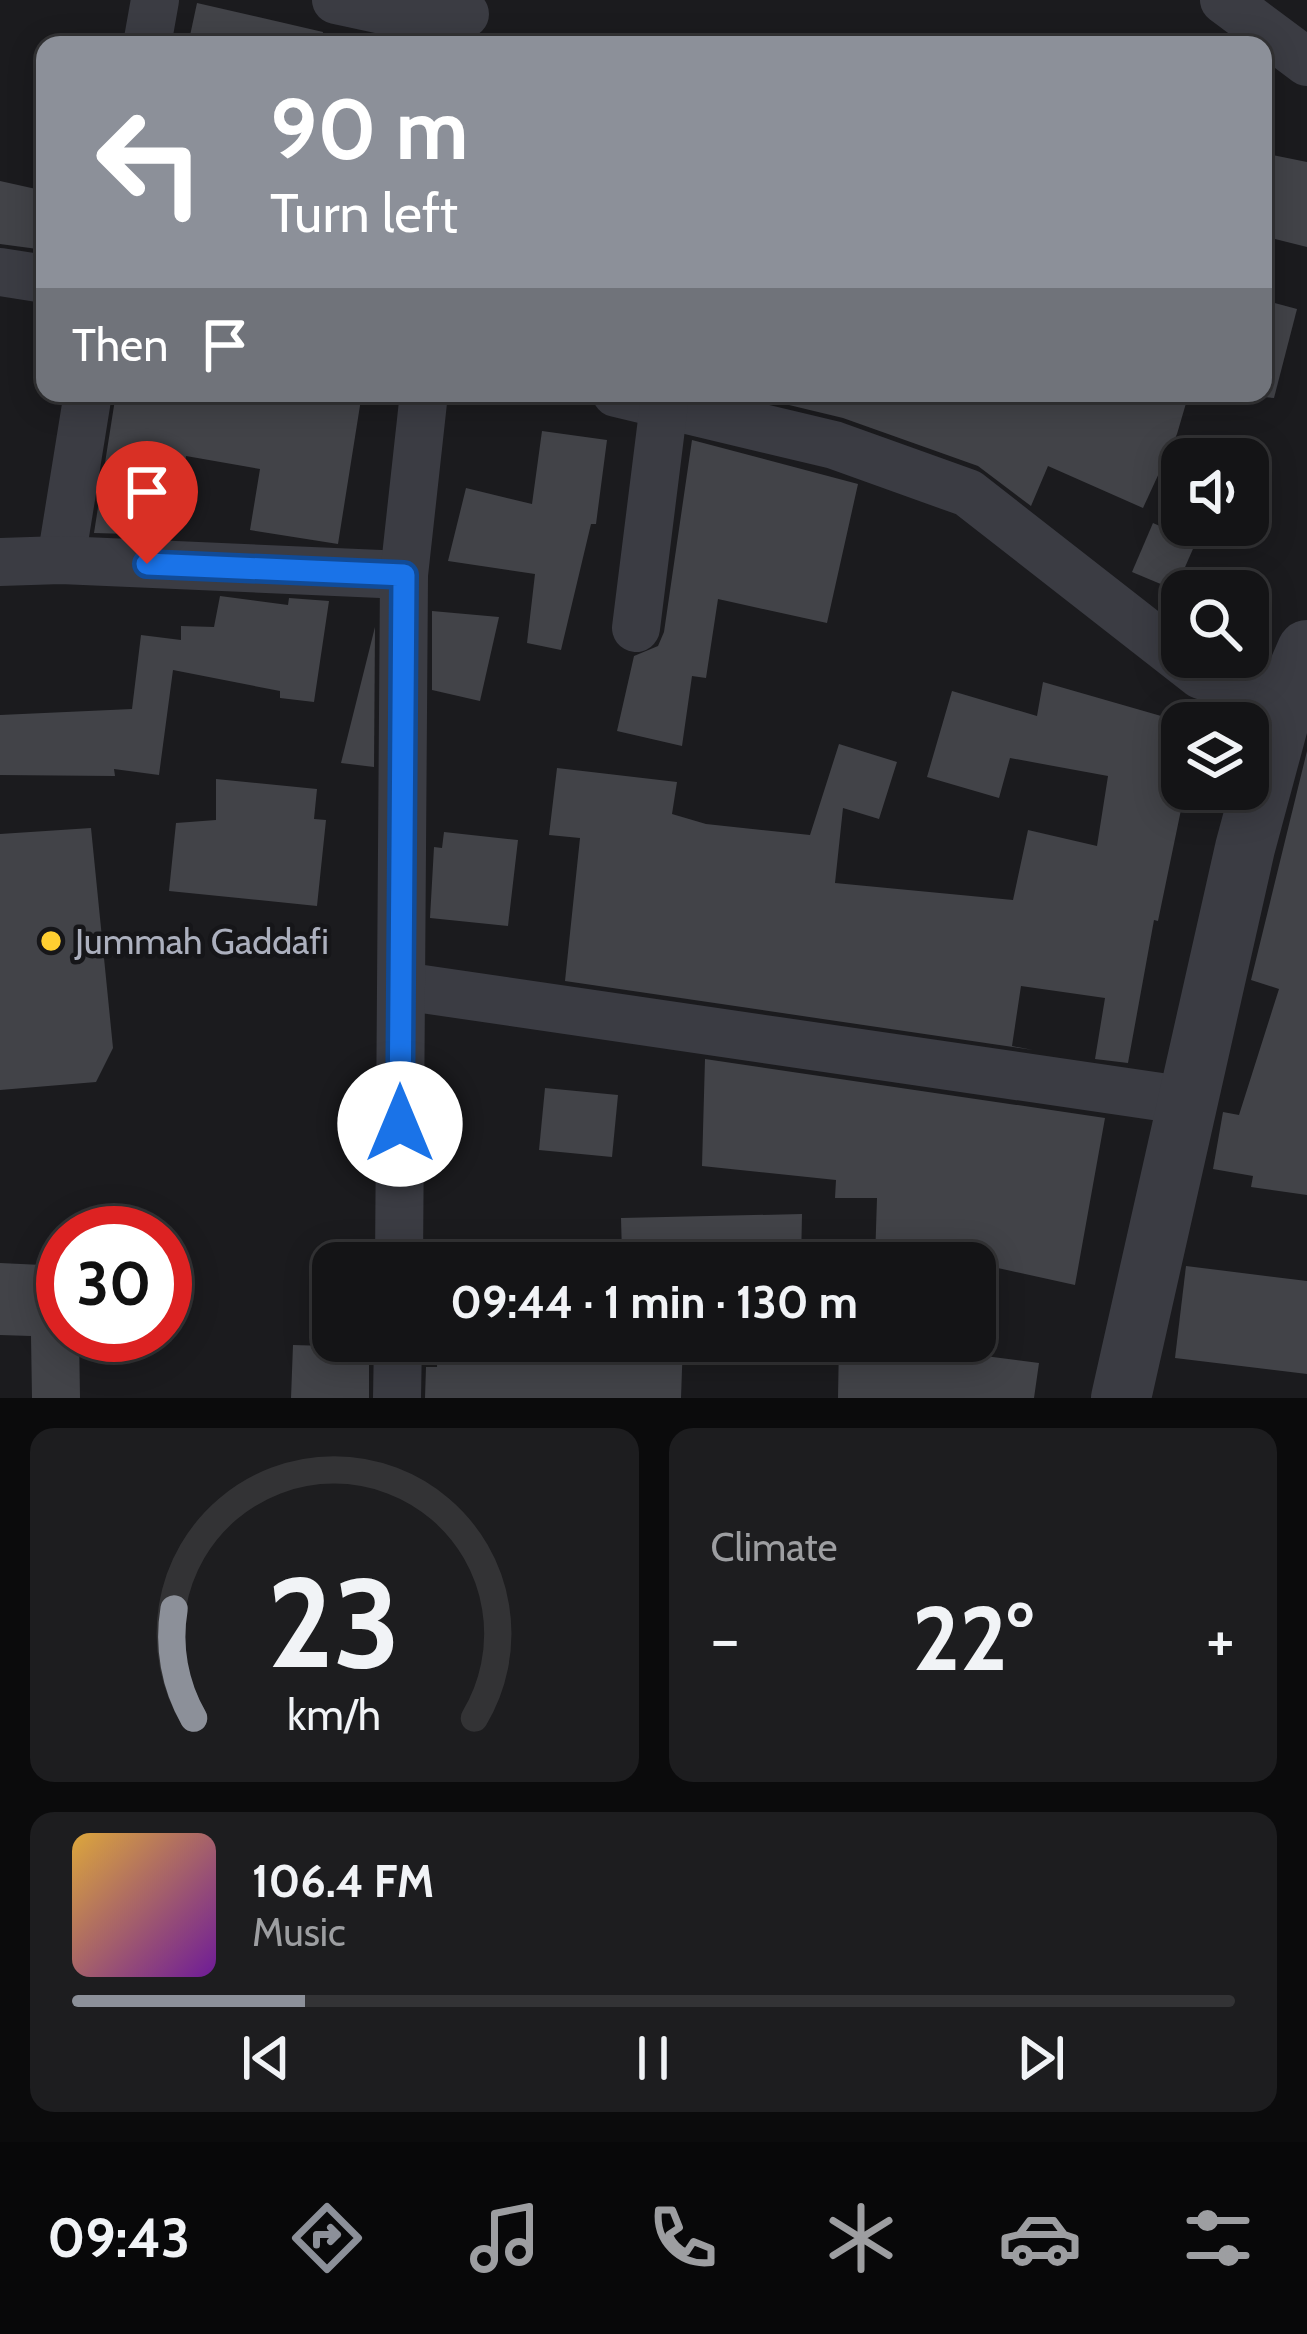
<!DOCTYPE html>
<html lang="en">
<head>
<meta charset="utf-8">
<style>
	:root { --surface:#141416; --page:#1d1d1f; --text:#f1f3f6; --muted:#9d9ea1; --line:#333335; --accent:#8c9099 }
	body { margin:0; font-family:Cabin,sans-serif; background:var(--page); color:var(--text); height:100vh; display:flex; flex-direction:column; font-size:45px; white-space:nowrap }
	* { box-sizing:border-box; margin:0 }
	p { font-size:39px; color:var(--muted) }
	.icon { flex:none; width:66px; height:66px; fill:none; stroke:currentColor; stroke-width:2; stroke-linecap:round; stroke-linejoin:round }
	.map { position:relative; height:1398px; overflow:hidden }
	.drawer { display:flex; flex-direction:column; gap:30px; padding:30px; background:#0b0b0c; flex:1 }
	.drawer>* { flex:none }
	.guide { position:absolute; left:36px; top:36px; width:1236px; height:366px; border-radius:24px; box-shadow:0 6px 30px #0003,0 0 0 3px var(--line); background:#8c9099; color:#fff; overflow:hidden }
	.fabs { position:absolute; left:1161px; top:438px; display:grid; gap:24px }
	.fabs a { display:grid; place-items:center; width:108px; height:108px; border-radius:24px; background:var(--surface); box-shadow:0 6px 30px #0003,0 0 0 3px var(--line); font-size:60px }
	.speed { position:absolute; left:36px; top:1206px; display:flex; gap:24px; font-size:60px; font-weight:700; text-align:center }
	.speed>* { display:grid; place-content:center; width:156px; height:156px; border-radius:50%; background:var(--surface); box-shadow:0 6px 30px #0003,0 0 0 3px var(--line); line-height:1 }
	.speed .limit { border:18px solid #d22; background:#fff; color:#111 }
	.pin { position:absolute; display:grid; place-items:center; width:102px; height:102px; color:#fff; margin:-123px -51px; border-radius:50% 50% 50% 0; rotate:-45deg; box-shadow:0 0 12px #0007 }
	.pin .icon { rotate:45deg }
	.me { position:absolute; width:132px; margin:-66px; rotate:0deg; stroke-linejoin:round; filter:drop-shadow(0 0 9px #0008) }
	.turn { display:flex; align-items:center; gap:42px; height:252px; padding:0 36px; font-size:54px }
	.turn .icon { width:156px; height:156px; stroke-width:2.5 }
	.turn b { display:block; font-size:84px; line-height:102px }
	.then { display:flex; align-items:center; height:114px; padding:0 36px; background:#0003; gap:24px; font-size:45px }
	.big { font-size:90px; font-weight:700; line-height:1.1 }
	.drawer .card { flex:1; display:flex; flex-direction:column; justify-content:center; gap:18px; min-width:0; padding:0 42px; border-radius:24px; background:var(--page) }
	.drawer .dial { align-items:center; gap:0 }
	.dial svg { height:312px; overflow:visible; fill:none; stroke:var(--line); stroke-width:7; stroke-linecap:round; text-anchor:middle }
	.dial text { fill:var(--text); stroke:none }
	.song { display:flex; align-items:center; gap:36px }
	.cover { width:144px; height:144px; border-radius:18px; background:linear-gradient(135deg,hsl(40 70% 55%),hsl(280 70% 35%)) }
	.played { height:12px; border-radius:6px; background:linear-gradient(90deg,var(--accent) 20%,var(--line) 20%) }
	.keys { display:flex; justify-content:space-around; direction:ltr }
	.heat { display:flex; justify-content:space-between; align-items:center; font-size:66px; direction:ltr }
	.drawer .tiles { flex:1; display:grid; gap:30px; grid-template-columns:1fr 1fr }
	.card:last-child { grid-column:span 2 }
	.trip { position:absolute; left:312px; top:1242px; width:684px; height:120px; border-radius:24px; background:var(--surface); box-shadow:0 6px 30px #0003,0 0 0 3px var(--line); font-weight:700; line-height:120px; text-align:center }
	.dock { display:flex; height:192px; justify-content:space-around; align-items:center; background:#080809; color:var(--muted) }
	.dock .icon { width:84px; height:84px }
	.dock .active { color:var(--accent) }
	.dock b { font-size:54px; color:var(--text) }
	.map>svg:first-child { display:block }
	.building { fill:#424348 }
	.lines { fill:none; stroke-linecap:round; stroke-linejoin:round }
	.minor { stroke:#3b3c43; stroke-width:48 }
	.tertiary { stroke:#3b3c43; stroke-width:60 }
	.route-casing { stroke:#114b97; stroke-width:30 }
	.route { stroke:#1a73e8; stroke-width:21 }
	.poi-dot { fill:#ffcf31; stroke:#161619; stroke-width:4.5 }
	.labels { text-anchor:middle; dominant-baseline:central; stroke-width:9; stroke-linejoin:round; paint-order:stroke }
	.poi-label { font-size:36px; fill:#acb0be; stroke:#161619; text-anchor:start }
</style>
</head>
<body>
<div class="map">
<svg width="1307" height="1398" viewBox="0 0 1307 1398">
	<rect width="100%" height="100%" fill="#1b1b1e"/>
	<g class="building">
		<polygon points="197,3 323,32 321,45 188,45"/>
		<polygon points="1263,153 1307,162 1307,247 1263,236"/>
		<polygon points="0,181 45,191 45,250 0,244"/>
		<polygon points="1263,300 1297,309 1274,398 1263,397"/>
		<polygon points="116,393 195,393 242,402 244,393 362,393 338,544 250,530 260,469 186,456 180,504 129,497 130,534 94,533"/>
		<polygon points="739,393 1189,393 1177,434 1143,508 1048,466 1031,506 978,466 843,418"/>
		<polygon points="542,431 607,440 596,524 591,524 561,650 527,643 535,574 448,561 466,488 532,504"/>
		<polygon points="692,440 858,484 827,623 718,599 706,678 692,676 682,746 617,731 634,656 658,646 664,632"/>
		<polygon points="1153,523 1196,542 1175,590 1132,572"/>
		<polygon points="220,596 288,605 289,598 329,601 314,702 280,698 280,691 173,670 159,775 114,769 115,776 0,775 0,715 132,709 141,635 181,640 181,626 214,627"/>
		<polygon points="432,611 499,617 480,701 432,690"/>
		<polygon points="375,627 374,767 341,763"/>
		<polygon points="1043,682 1182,722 1182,805 1158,921 1154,920 1128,1063 1095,1059 1105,998 1021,986 1012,1046 1033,1050 565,981 580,838 549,835 557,768 677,782 672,814 706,824 810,835 839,744 897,762 879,819 843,808 835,883 1013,900 1028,830 1097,846 1108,776 1010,758 999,798 927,777 952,691 1037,716"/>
		<polygon points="1307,751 1307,1195 1251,1187 1253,1176 1213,1169 1223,1112 1239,1115 1279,989 1251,980"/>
		<polygon points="216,779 317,789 314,819 326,820 317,906 169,891 176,823 216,820"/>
		<polygon points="91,828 113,1048 96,1082 0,1090 0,834"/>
		<polygon points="444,832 518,840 508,926 430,918 434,847 442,848"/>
		<polygon points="705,1059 1105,1118 1075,1285 975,1263 875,1260 877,1198 835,1198 836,1180 702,1166"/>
		<polygon points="545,1088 618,1095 612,1157 539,1150"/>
		<polygon points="802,1214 801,1263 642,1263 641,1254 622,1254 621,1218"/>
		<polygon points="0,1263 63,1266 63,1335 79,1335 80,1398 32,1398 31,1336 0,1335"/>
		<polygon points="1186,1266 1307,1281 1307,1374 1175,1358"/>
		<polygon points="438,1341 683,1341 681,1398 425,1398 426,1367 437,1367"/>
		<polygon points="839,1341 985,1341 985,1356 1039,1363 1034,1398 838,1398"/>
		<polygon points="293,1345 362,1347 362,1364 369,1365 369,1398 291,1398"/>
	</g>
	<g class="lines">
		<g class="minor">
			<polyline points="336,0 401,14 465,14"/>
			<polyline points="1224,0 1307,62"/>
			<polyline points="147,45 155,0"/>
			<polyline points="0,272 45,279"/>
			<polyline points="616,393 834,445 968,493 1201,675 1284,703 1307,702"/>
			<polyline points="61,560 88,393"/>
			<polyline points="0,562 61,560 404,575"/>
			<polyline points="636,628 664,404"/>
			<polyline points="402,986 1188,1101"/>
			<polyline points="399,1263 404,575 424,393"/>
			<polyline points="397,1398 398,1341"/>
		</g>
		<polyline class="tertiary" points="1121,1398 1245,848 1284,703 1307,650"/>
	</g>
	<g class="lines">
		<g class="route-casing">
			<polyline id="route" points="147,564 404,575 400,1124"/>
		</g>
		<use href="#route" class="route"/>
	</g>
	<circle class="poi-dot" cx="51" cy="941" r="12"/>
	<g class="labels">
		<g class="poi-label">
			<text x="75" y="941">Jummah Gaddafi</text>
		</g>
	</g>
</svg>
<div class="fabs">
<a><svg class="icon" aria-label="sound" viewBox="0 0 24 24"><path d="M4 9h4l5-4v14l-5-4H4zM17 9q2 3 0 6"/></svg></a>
<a><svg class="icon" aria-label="search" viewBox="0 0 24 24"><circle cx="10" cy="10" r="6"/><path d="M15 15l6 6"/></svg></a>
<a><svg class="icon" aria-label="layers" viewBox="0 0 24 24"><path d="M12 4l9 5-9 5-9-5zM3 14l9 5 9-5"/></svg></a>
</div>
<div class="speed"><div class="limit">30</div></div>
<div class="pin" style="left:147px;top:564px;background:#d93025"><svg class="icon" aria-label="arrive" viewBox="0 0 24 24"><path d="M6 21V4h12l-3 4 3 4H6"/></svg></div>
<svg class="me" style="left:400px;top:1124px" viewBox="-20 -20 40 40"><circle r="19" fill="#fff"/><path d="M0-13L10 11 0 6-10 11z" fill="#1a73e8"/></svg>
<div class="trip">09:44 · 1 min · 130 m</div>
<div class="guide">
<div class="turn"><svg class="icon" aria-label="left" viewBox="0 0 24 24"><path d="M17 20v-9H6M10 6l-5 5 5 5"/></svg><div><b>90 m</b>Turn left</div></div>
<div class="then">Then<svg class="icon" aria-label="arrive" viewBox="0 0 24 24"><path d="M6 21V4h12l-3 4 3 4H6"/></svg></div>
</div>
</div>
<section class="drawer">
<div class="tiles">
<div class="card dial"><svg viewBox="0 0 100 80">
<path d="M14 69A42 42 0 1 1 86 69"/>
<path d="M14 69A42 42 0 0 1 9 41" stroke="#8c9099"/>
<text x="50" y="56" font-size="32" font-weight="700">23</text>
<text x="50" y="72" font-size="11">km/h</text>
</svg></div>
<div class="card"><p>Climate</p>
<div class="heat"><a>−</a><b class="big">22°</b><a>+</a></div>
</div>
<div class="card">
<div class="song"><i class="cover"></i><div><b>106.4 FM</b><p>Music</p></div></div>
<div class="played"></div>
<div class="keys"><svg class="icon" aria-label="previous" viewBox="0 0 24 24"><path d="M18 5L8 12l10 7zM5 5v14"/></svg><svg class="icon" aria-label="pause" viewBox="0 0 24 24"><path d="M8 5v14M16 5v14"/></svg><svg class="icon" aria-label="next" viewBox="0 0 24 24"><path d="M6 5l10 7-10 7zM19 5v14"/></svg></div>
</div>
</div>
</section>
<nav class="dock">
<b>09:43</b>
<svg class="icon active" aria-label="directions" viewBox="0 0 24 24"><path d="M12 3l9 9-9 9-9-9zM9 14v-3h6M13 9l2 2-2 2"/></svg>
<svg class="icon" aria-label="music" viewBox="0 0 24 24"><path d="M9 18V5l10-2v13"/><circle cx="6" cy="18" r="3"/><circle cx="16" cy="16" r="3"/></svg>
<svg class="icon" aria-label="phone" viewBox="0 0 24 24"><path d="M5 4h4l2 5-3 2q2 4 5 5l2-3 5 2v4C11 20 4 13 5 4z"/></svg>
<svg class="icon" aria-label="climate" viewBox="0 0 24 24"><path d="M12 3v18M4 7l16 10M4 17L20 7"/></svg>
<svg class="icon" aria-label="car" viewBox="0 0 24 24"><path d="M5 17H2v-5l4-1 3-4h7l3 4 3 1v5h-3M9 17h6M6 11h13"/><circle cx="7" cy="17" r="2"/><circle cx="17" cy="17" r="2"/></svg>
<svg class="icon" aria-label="filters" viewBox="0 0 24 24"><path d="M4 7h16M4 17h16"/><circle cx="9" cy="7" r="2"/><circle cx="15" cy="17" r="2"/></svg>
</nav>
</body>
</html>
